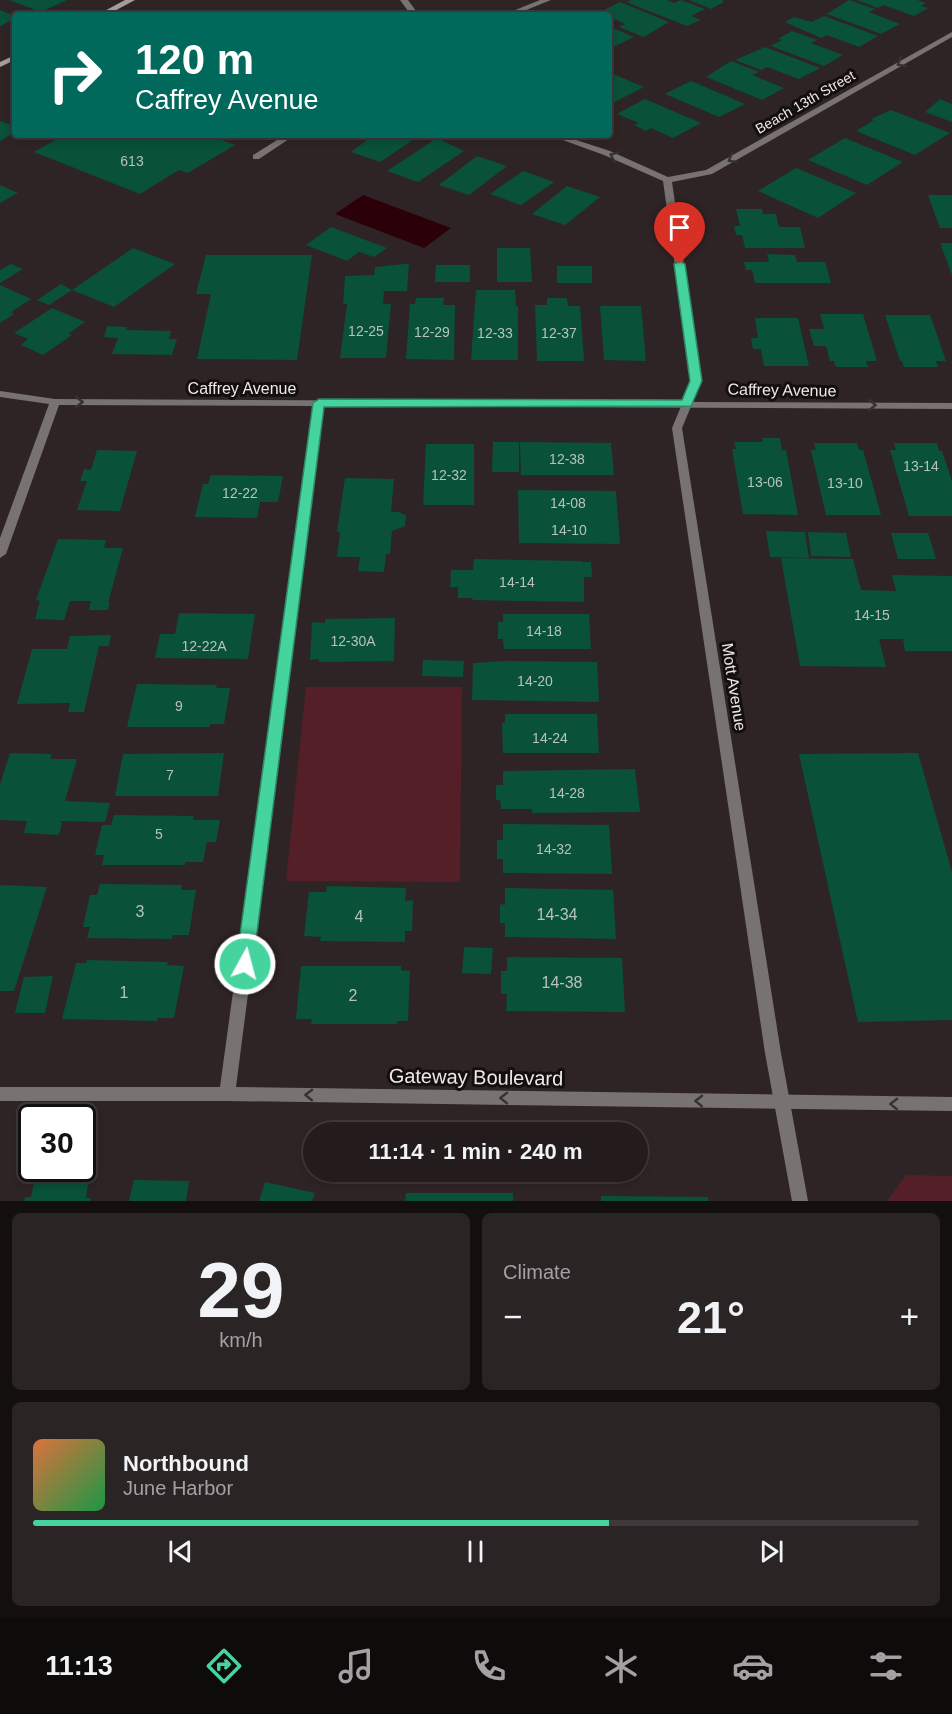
<!DOCTYPE html>
<html lang="en">
<head>
<meta charset="utf-8">
<style>
	:root { --surface:#231b1c; --page:#2b2425; --text:#f1f3f6; --muted:#a3a1a3; --line:#40393b; --accent:#46d49e }
	body { margin:0; font-family:Helvetica,sans-serif; background:var(--page); color:var(--text); height:100vh; display:flex; flex-direction:column; font-size:22px; white-space:nowrap }
	* { box-sizing:border-box; margin:0 }
	p { font-size:20px; color:var(--muted) }
	.icon { flex:none; width:33px; height:33px; fill:none; stroke:currentColor; stroke-width:2; stroke-linecap:round; stroke-linejoin:round }
	.map { position:relative; height:1201px; overflow:hidden }
	.panel { display:flex; flex-direction:column; gap:12px; padding:12px; background:#130f0f; flex:1 }
	.panel>* { flex:none }
	.hud { position:absolute; left:12px; top:12px; width:600px; height:126px; border-radius:6px; box-shadow:0 3px 9px #0003,0 0 0 2px var(--line); background:#00695c; color:#fff; overflow:hidden }
	.speed { position:absolute; left:18px; top:1104px; display:flex; gap:12px; font-size:30px; font-weight:700; text-align:center }
	.speed>* { display:grid; place-content:center; width:78px; height:78px; border-radius:50%; background:var(--surface); box-shadow:0 3px 9px #0003,0 0 0 2px var(--line); line-height:1 }
	.speed .limit { border:3px solid #111; border-radius:9px; background:#fff; color:#111 }
	.pin { position:absolute; display:grid; place-items:center; width:51px; height:51px; color:#fff; margin:-62px -26px; border-radius:50% 50% 50% 0; rotate:-45deg; box-shadow:0 0 6px #0007 }
	.pin .icon { rotate:45deg }
	.me { position:absolute; width:66px; margin:-33px; rotate:7deg; stroke-linejoin:round; filter:drop-shadow(0 0 4px #0008) }
	.turn { display:flex; align-items:center; gap:21px; height:126px; padding:0 24px; font-size:27px }
	.turn .icon { width:78px; height:78px; stroke-width:2.5 }
	.turn b { display:block; font-size:42px; line-height:51px }
	.big { font-size:45px; font-weight:700; line-height:1.1 }
	.panel .tile { flex:1; display:flex; flex-direction:column; justify-content:center; gap:9px; min-width:0; padding:0 21px; border-radius:9px; background:var(--page) }
	.panel .dial { align-items:center; gap:0 }
	.dial b { font-size:78px; line-height:1 }
	.song { display:flex; align-items:center; gap:18px }
	.cover { width:72px; height:72px; border-radius:9px; background:linear-gradient(135deg,hsl(20 70% 55%),hsl(140 70% 35%)) }
	.played { height:6px; border-radius:3px; background:linear-gradient(90deg,var(--accent) 65%,var(--line) 65%) }
	.keys { display:flex; justify-content:space-around; direction:ltr }
	.heat { display:flex; justify-content:space-between; align-items:center; font-size:33px; direction:ltr }
	.panel .tiles { flex:1; display:grid; gap:12px; grid-template-columns:1fr 1fr }
	.tile:last-child { grid-column:span 2 }
	.trip { position:absolute; left:303px; top:1122px; width:345px; height:60px; border-radius:30px; background:var(--surface); box-shadow:0 3px 9px #0003,0 0 0 2px var(--line); font-weight:700; line-height:60px; text-align:center }
	.tabs { display:flex; height:96px; justify-content:space-around; align-items:center; background:#0e0b0b; color:var(--muted) }
	.tabs .icon { width:42px; height:42px }
	.tabs .selected { color:var(--accent) }
	.tabs b { font-size:27px; color:var(--text) }
	.map>svg:first-child { display:block }
	.green { fill:#541f27 }
	.water { fill:#2c0008 }
	.building { fill:#095139 }
	.lines { fill:none; stroke-linecap:round; stroke-linejoin:round }
	.minor { fill:#787272; fill-rule:evenodd }
	.tertiary { fill:#787272; fill-rule:evenodd }
	.secondary { fill:#a59c9c; fill-rule:evenodd }
	.oneway { stroke:#373232 }
	.route { fill:#46d49e; stroke:#2e8a67; stroke-width:1.5 }
	.labels { text-anchor:middle; dominant-baseline:central; stroke-width:6; stroke-linejoin:round; paint-order:stroke }
	.far-street-label { font-size:14px; fill:#efe7e8; stroke:#140f0f }
	.number-label { font-size:14px; fill:#b6c2bc }
	.street-label { font-size:16px; fill:#efe7e8; stroke:#140f0f }
	.near-number-label { font-size:16px; fill:#b6c2bc }
	.near-street-label { font-size:20px; fill:#efe7e8; stroke:#140f0f }
</style>
</head>
<body>
<div class="map">
<svg width="952" height="1201" viewBox="0 0 952 1201">
	<rect width="100%" height="100%" fill="#2f2425"/>
	<g class="green">
		<polygon points="306,687 462,687 460,882 286,881"/>
		<polygon points="906,1175 952,1176 952,1201 887,1201"/>
	</g>
	<polygon class="water" points="363,195 451,228 424,248 335,214"/>
	<g class="building">
		<polygon points="9,0 67,0 41,12"/>
		<polygon points="631,0 667,0 674,3 681,0 705,9 691,16 701,20 687,26 626,2"/>
		<polygon points="689,0 724,0 722,1 724,2 711,9"/>
		<polygon points="849,0 875,9 869,12 900,24 881,34 827,14"/>
		<polygon points="857,0 917,0 926,3 921,6 928,8 914,16 883,5 878,8"/>
		<polygon points="620,2 669,22 644,37 619,27 626,24 609,17 609,15 598,13"/>
		<polygon points="0,10 15,16 15,19 0,26"/>
		<polygon points="824,16 878,36 859,47 827,35 821,38 785,22 794,17 812,22"/>
		<polygon points="609,28 613,28 634,37 609,49"/>
		<polygon points="792,31 817,40 811,43 843,55 824,66 771,46 782,40 778,39"/>
		<polygon points="765,47 820,68 799,79 767,67 761,70 735,60"/>
		<polygon points="731,61 759,72 752,75 784,88 762,100 706,77"/>
		<polygon points="613,74 644,87 609,105 609,76"/>
		<polygon points="691,81 745,104 719,117 665,94"/>
		<polygon points="645,99 701,123 673,138 651,128 646,131 634,125 639,123 617,114"/>
		<polygon points="940,99 952,104 952,122 925,112"/>
		<polygon points="891,110 950,133 915,155 856,131 874,120 871,119"/>
		<polygon points="0,121 15,126 15,132 0,141"/>
		<polygon points="64,135 217,135 214,137 235,145 188,173 179,170 140,194 34,152"/>
		<polygon points="374,135 420,135 380,162 351,152"/>
		<polygon points="437,138 464,151 418,182 387,171"/>
		<polygon points="845,138 903,162 867,185 808,160"/>
		<polygon points="477,156 507,166 469,195 439,185"/>
		<polygon points="796,168 856,193 818,218 758,191"/>
		<polygon points="523,171 554,182 521,205 490,194"/>
		<polygon points="0,185 18,193 0,203"/>
		<polygon points="567,186 600,197 565,225 532,214"/>
		<polygon points="928,195 952,195 952,228 940,228"/>
		<polygon points="736,209 762,209 763,214 776,214 779,227 800,227 805,248 745,248 742,235 736,235 734,226 740,226"/>
		<polygon points="331,227 387,248 374,257 359,252 347,261 306,245"/>
		<polygon points="940,243 952,243 952,275"/>
		<polygon points="133,248 175,264 114,307 72,290"/>
		<polygon points="497,248 530,248 532,282 497,282"/>
		<polygon points="767,254 795,255 797,262 825,262 831,283 755,283 752,270 746,270 744,262 769,262"/>
		<polygon points="206,255 312,255 297,360 197,359 211,294 196,294"/>
		<polygon points="11,264 23,269 0,283 0,270"/>
		<polygon points="405,264 409,264 407,291 384,291 383,304 391,304 386,358 340,358 347,304 343,304 345,276 374,275 375,267"/>
		<polygon points="436,265 470,265 470,282 435,282"/>
		<rect x="557" y="266" width="35" height="17"/>
		<polygon points="61,284 72,290 49,305 37,300"/>
		<polygon points="0,285 31,299 11,312 14,314 0,323"/>
		<polygon points="476,290 515,290 516,306 518,306 518,360 471,360"/>
		<polygon points="416,298 444,298 443,305 455,305 454,360 406,359 410,304 415,304"/>
		<polygon points="547,298 567,298 568,306 580,306 584,361 537,361 535,305 547,305"/>
		<polygon points="600,306 641,306 646,361 604,360"/>
		<polygon points="52,308 85,322 68,334 72,335 43,355 21,345 28,339 14,333"/>
		<polygon points="820,314 863,314 877,361 866,361 868,367 836,367 834,361 830,361 826,346 814,346 809,329 824,329"/>
		<polygon points="885,315 930,315 946,361 936,361 938,367 904,367 902,361 900,361"/>
		<polygon points="755,318 798,318 809,366 764,366 761,349 753,349 751,338 758,338"/>
		<polygon points="107,326 127,327 126,330 171,331 169,339 177,339 172,355 112,354 118,338 104,337"/>
		<polygon points="762,438 780,438 782,450 786,450 798,515 743,514 732,449 736,449 734,442 763,442"/>
		<polygon points="493,442 519,442 519,472 492,472"/>
		<polygon points="520,442 611,443 614,475 521,475"/>
		<polygon points="814,443 857,443 859,450 863,450 881,515 826,515 811,450 816,450"/>
		<polygon points="894,443 937,443 939,451 942,451 952,481 952,516 909,516 890,450 896,450"/>
		<polygon points="426,444 474,444 474,505 423,505"/>
		<polygon points="97,450 137,451 120,511 77,510 87,481 80,481 84,469 91,470"/>
		<polygon points="211,475 283,476 278,502 260,502 257,518 195,517 203,484 208,484"/>
		<polygon points="345,478 394,479 391,512 398,512 406,515 405,526 392,531 390,554 386,554 384,572 358,571 360,557 337,557 340,532 337,532"/>
		<polygon points="518,490 616,491 620,544 519,543"/>
		<polygon points="766,531 805,532 809,558 770,557"/>
		<polygon points="808,532 846,533 851,557 811,556"/>
		<polygon points="891,533 928,533 936,559 898,559"/>
		<polygon points="58,539 106,540 104,548 123,548 108,603 110,603 108,610 89,610 91,601 70,601 64,620 35,619 40,601 36,600"/>
		<polygon points="781,558 853,559 861,590 896,591 892,575 952,576 952,651 905,651 903,639 879,639 886,667 800,666"/>
		<polygon points="474,559 582,561 582,562 591,562 592,577 584,577 584,602 472,600 473,598 458,598 458,587 450,587 451,570 473,570"/>
		<polygon points="179,613 255,614 248,659 155,658 160,634 175,634"/>
		<polygon points="503,614 589,614 591,649 504,649 503,639 498,639 498,622 503,622"/>
		<polygon points="395,618 394,661 319,662 319,659 310,660 312,622 325,623 325,619"/>
		<polygon points="111,635 109,646 99,646 84,712 68,712 70,703 17,704 32,649 67,649 70,636"/>
		<polygon points="423,660 464,661 463,677 422,676"/>
		<polygon points="506,661 597,662 599,702 472,700 473,663"/>
		<polygon points="137,684 217,685 216,688 230,688 224,724 210,724 210,727 127,727"/>
		<polygon points="505,714 597,714 599,753 503,753 502,723 505,723"/>
		<polygon points="10,753 52,754 50,759 77,759 65,801 110,803 105,822 60,821 62,823 59,835 24,833 27,821 0,820 0,785"/>
		<polygon points="224,753 218,796 115,796 123,754"/>
		<polygon points="918,753 952,872 952,1020 858,1022 799,754"/>
		<polygon points="635,769 640,812 532,813 532,809 501,809 500,800 496,800 496,785 503,785 503,771"/>
		<polygon points="114,815 194,816 193,820 220,820 216,842 207,842 203,862 185,862 185,865 102,865 104,855 95,855 102,825 111,825"/>
		<polygon points="503,824 609,825 612,874 503,873 503,859 497,859 497,840 503,840"/>
		<polygon points="100,884 182,885 181,890 196,890 189,935 173,935 172,939 87,938 90,927 83,927 90,895 97,895"/>
		<polygon points="0,885 47,887 14,991 0,991"/>
		<polygon points="327,886 406,888 405,901 413,900 412,931 405,931 405,942 320,941 321,937 304,936 309,892 326,892"/>
		<polygon points="505,888 613,890 616,939 505,937 505,923 500,923 500,904 505,905"/>
		<polygon points="464,947 493,948 491,974 462,973"/>
		<polygon points="507,957 622,958 625,1012 506,1011 507,994 501,994 501,971 507,971"/>
		<polygon points="87,960 168,962 167,965 184,966 174,1018 158,1018 157,1021 62,1019 76,963 86,963"/>
		<polygon points="301,966 401,966 401,970 410,971 408,1021 397,1021 397,1024 311,1024 312,1019 296,1019"/>
		<polygon points="53,976 45,1013 15,1013 24,977"/>
		<polygon points="35,1177 89,1178 86,1198 91,1198 90,1201 24,1201 25,1197 31,1197"/>
		<polygon points="134,1180 189,1181 186,1201 129,1201"/>
		<polygon points="265,1182 315,1193 312,1201 259,1201"/>
		<polygon points="406,1193 513,1193 513,1201 405,1201"/>
		<polygon points="601,1196 708,1197 709,1201 601,1201"/>
	</g>
	<g class="lines">
		<g class="minor">
			<polygon points="400,0 408,0 419,15 411,15"/>
			<polygon points="540,0 551,0 514,15 503,15"/>
			<polygon points="952,32 952,37 712,174 672,182 701,381 693,402 952,403 952,409 324,406 236,1087 952,1097 952,1111 227,1101 0,1101 0,1087 220,1087 313,406 59,405 6,554 0,558 0,538 49,404 0,397 0,391 55,399 683,402 691,381 663,181 604,155 549,135 561,135 610,151 668,177 706,170"/>
			<polygon points="285,135 295,135 259,159 253,159 253,155"/>
		</g>
		<polygon class="tertiary" points="687,401 692,404 682,428 781,1053 808,1201 792,1201 765,1053 672,428 682,404"/>
		<g class="secondary">
			<polygon points="125,0 135,0 107,15 97,15"/>
			<polygon points="15,55 15,60 0,67 0,62"/>
		</g>
	</g>
	<defs><path id="oneway-chevron" d="M-2-3.5L2.5 0L-2 3.5" fill="none" stroke-width="1.6" stroke-linecap="round" stroke-linejoin="round" transform="scale(1.5)"/></defs>
	<g class="oneway">
		<use href="#oneway-chevron" transform="translate(901 63) rotate(150)"/>
		<use href="#oneway-chevron" transform="translate(614 156) rotate(-157)"/>
		<use href="#oneway-chevron" transform="translate(732 159) rotate(150)"/>
		<use href="#oneway-chevron" transform="translate(79 402)"/>
		<use href="#oneway-chevron" transform="translate(872 405) rotate(1)"/>
		<use href="#oneway-chevron" transform="translate(309 1095) rotate(-179)"/>
		<use href="#oneway-chevron" transform="translate(504 1098) rotate(-179)"/>
		<use href="#oneway-chevron" transform="translate(699 1101) rotate(-179)"/>
		<use href="#oneway-chevron" transform="translate(894 1104) rotate(-179)"/>
	</g>
	<polygon class="route" points="680,261 685,264 702,381 691,406 324,407 253,964 251,969 245,971 239,969 236,964 313,403 319,399 682,400 690,381 674,264"/>
	<g class="labels">
		<g class="far-street-label">
			<text transform="translate(805 102) rotate(-30)">Beach 13th Street</text>
		</g>
		<g class="number-label">
			<text x="132" y="161">613</text>
			<text x="366" y="331">12-25</text>
			<text x="432" y="332">12-29</text>
			<text x="495" y="333">12-33</text>
			<text x="559" y="333">12-37</text>
			<text x="567" y="459">12-38</text>
			<text x="921" y="466">13-14</text>
			<text x="449" y="475">12-32</text>
			<text x="765" y="482">13-06</text>
			<text x="845" y="483">13-10</text>
			<text x="240" y="493">12-22</text>
			<text x="568" y="503">14-08</text>
			<text x="569" y="530">14-10</text>
			<text x="517" y="582">14-14</text>
			<text x="872" y="615">14-15</text>
			<text x="544" y="631">14-18</text>
			<text x="353" y="641">12-30A</text>
			<text x="204" y="646">12-22A</text>
			<text x="535" y="681">14-20</text>
			<text x="179" y="706">9</text>
			<text x="550" y="738">14-24</text>
			<text x="170" y="775">7</text>
			<text x="567" y="793">14-28</text>
			<text x="159" y="834">5</text>
			<text x="554" y="849">14-32</text>
		</g>
		<g class="street-label">
			<text x="242" y="388">Caffrey Avenue</text>
			<text transform="translate(782 390) rotate(1)">Caffrey Avenue</text>
			<text transform="translate(734 687) rotate(81)">Mott Avenue</text>
		</g>
		<g class="near-number-label">
			<text x="140" y="911">3</text>
			<text x="557" y="914">14-34</text>
			<text x="359" y="916">4</text>
			<text x="562" y="982">14-38</text>
			<text x="124" y="992">1</text>
			<text x="353" y="995">2</text>
		</g>
		<g class="near-street-label">
			<text transform="translate(476 1077) rotate(1)">Gateway Boulevard</text>
		</g>
	</g>
</svg>
<div class="speed"><div class="limit">30</div></div>
<div class="pin" style="left:680px;top:264px;background:#d93025"><svg class="icon" aria-label="arrive" viewBox="0 0 24 24"><path d="M6 21V4h12l-3 4 3 4H6"/></svg></div>
<svg class="me" style="left:245px;top:964px" viewBox="-20 -20 40 40"><circle r="17" fill="#46d49e" stroke="#fff" stroke-width="3"/><path d="M0-11L8 9 0 5-8 9z" fill="#fff"/></svg>
<div class="trip">11:14 · 1 min · 240 m</div>
<div class="hud">
<div class="turn"><svg class="icon" aria-label="right" viewBox="0 0 24 24"><path d="M7 20v-9h11M14 6l5 5-5 5"/></svg><div><b>120 m</b>Caffrey Avenue</div></div>
</div>
</div>
<section class="panel">
<div class="tiles">
<div class="tile dial"><b>29</b><p>km/h</p></div>
<div class="tile"><p>Climate</p>
<div class="heat"><a>−</a><b class="big">21°</b><a>+</a></div>
</div>
<div class="tile">
<div class="song"><i class="cover"></i><div><b>Northbound</b><p>June Harbor</p></div></div>
<div class="played"></div>
<div class="keys"><svg class="icon" aria-label="previous" viewBox="0 0 24 24"><path d="M18 5L8 12l10 7zM5 5v14"/></svg><svg class="icon" aria-label="pause" viewBox="0 0 24 24"><path d="M8 5v14M16 5v14"/></svg><svg class="icon" aria-label="next" viewBox="0 0 24 24"><path d="M6 5l10 7-10 7zM19 5v14"/></svg></div>
</div>
</div>
</section>
<nav class="tabs">
<b>11:13</b>
<svg class="icon selected" aria-label="directions" viewBox="0 0 24 24"><path d="M12 3l9 9-9 9-9-9zM9 14v-3h6M13 9l2 2-2 2"/></svg>
<svg class="icon" aria-label="music" viewBox="0 0 24 24"><path d="M9 18V5l10-2v13"/><circle cx="6" cy="18" r="3"/><circle cx="16" cy="16" r="3"/></svg>
<svg class="icon" aria-label="phone" viewBox="0 0 24 24"><path d="M5 4h4l2 5-3 2q2 4 5 5l2-3 5 2v4C11 20 4 13 5 4z"/></svg>
<svg class="icon" aria-label="climate" viewBox="0 0 24 24"><path d="M12 3v18M4 7l16 10M4 17L20 7"/></svg>
<svg class="icon" aria-label="car" viewBox="0 0 24 24"><path d="M5 17H2v-5l4-1 3-4h7l3 4 3 1v5h-3M9 17h6M6 11h13"/><circle cx="7" cy="17" r="2"/><circle cx="17" cy="17" r="2"/></svg>
<svg class="icon" aria-label="filters" viewBox="0 0 24 24"><path d="M4 7h16M4 17h16"/><circle cx="9" cy="7" r="2"/><circle cx="15" cy="17" r="2"/></svg>
</nav>
</body>
</html>
